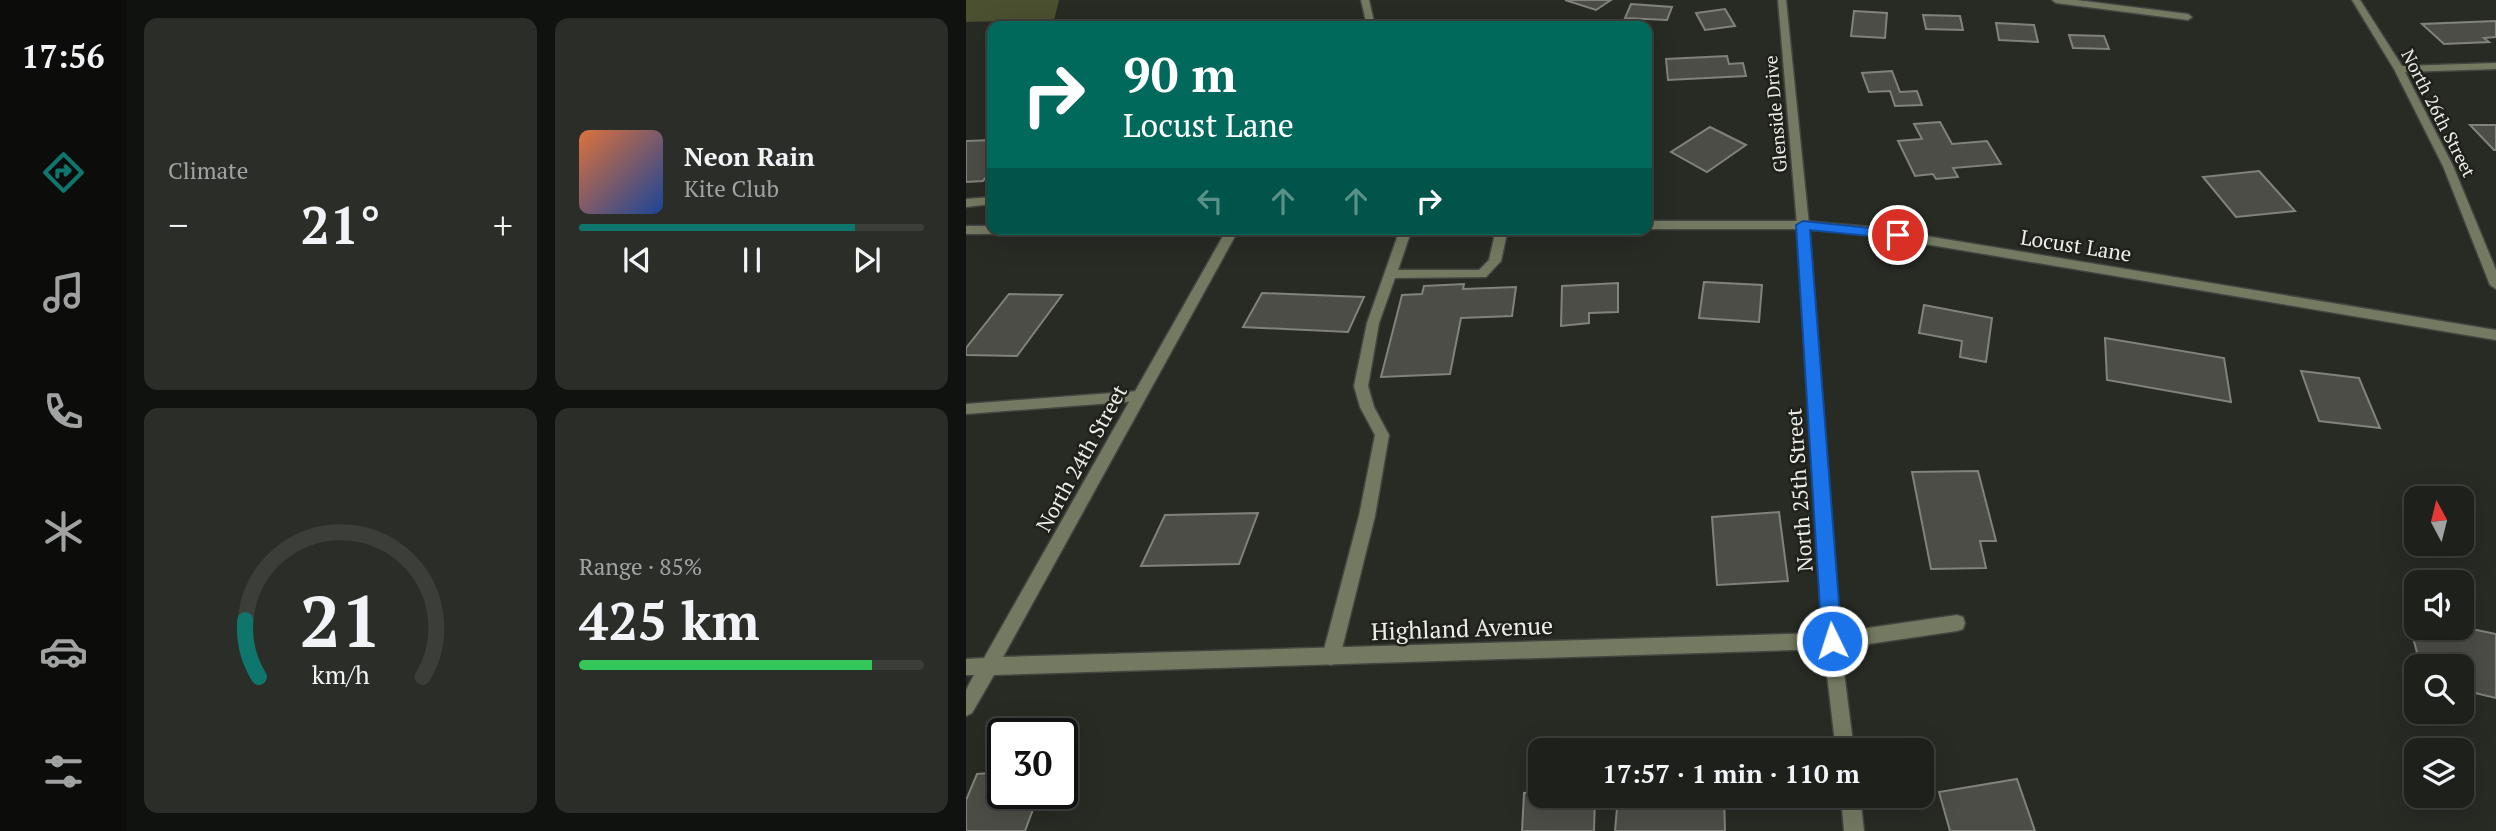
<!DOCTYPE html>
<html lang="en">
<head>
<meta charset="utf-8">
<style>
	:root { --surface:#1e201b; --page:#2b2d28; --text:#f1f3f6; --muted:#a1a3a3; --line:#3c3e3a; --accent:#0f766e }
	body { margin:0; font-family:"PT Serif",serif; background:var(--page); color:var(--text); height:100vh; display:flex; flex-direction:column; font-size:26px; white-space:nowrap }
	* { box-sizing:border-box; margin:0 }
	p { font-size:23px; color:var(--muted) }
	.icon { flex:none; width:38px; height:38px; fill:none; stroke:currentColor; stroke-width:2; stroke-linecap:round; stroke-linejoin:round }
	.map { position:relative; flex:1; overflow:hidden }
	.details { display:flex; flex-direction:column; gap:18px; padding:18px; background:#10120f; width:840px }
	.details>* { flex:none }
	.hud { position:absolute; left:21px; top:21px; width:665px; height:214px; border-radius:14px; box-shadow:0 7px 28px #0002,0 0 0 2px var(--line); background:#00695c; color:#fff; overflow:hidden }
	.needle { width:46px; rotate:353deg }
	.fabs { position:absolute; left:1438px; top:486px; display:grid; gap:14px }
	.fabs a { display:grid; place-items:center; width:70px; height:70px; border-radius:14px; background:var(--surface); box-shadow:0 7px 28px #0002,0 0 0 2px var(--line); font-size:35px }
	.speed { position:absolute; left:21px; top:718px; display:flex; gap:14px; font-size:35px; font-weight:700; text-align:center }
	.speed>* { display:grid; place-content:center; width:91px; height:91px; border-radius:50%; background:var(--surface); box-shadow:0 7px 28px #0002,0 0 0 2px var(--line); line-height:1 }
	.speed .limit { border:4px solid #111; border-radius:10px; background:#fff; color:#111 }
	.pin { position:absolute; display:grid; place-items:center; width:60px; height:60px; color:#fff; margin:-30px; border:4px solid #fff; border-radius:50%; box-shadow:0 2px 7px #0007 }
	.me { position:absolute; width:77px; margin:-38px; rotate:356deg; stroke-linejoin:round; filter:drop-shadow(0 0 5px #0008) }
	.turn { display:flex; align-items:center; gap:24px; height:147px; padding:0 21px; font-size:32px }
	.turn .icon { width:91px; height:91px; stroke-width:2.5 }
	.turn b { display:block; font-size:49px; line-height:60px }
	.lanes { display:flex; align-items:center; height:66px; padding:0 21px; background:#0003; justify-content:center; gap:35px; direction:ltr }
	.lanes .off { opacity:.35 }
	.big { font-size:52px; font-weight:800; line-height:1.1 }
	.details .card { flex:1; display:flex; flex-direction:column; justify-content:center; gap:10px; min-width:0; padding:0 24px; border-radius:14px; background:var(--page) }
	.details .dial { align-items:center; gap:0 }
	.dial svg { height:182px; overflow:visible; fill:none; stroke:var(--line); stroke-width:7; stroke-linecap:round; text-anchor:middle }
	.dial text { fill:var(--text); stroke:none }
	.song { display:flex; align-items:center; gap:21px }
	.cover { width:84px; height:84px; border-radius:10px; background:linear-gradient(135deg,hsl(20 70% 55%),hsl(220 70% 35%)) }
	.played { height:7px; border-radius:4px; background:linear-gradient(90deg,var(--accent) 80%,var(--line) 80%) }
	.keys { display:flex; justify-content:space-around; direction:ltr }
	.heat { display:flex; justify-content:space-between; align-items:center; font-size:38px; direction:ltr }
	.charge { height:10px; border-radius:5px; background:linear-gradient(90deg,#34c759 85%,var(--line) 0) }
	.details .tiles { flex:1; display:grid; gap:18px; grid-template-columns:repeat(2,1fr) }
	.trip { position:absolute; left:562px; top:738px; width:406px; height:70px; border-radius:14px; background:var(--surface); box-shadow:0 7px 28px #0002,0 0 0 2px var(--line); font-weight:800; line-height:70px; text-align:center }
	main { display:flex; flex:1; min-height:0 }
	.tabs { display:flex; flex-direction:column; width:126px; justify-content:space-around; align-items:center; background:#0c0d0b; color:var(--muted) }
	.tabs .icon { width:49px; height:49px }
	.tabs .active { color:var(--accent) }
	.tabs b { font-size:32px; color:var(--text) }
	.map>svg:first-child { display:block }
	.green { fill:#4a5030 }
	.building { fill:#4c4d47; stroke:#80827b; stroke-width:2 }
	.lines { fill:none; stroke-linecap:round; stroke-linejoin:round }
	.service-casing { stroke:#434540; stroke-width:3 }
	.minor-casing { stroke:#434540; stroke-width:3 }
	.tertiary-casing { stroke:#434540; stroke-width:3 }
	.service { fill:#747a61; fill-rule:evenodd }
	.minor { fill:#747a61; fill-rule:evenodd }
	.tertiary { fill:#747a61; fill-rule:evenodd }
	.route { fill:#1a73e8; stroke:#114b97; stroke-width:2 }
	.labels { text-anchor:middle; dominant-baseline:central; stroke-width:5; stroke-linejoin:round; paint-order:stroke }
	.far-street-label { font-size:18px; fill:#ecede9; stroke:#1f201a }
	.street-label { font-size:21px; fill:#ecede9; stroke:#1f201a }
	.near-street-label { font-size:24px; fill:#ecede9; stroke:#1f201a }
</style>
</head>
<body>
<main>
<nav class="tabs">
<b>17:56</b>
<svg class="icon active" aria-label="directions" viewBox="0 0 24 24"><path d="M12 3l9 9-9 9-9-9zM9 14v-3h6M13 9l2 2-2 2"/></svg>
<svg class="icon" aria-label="music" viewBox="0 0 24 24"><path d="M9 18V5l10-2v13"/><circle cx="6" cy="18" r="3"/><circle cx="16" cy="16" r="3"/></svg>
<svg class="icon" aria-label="phone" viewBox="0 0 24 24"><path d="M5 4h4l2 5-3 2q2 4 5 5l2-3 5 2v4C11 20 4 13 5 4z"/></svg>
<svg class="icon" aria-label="climate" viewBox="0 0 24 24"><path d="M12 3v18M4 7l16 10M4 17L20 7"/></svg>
<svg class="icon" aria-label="car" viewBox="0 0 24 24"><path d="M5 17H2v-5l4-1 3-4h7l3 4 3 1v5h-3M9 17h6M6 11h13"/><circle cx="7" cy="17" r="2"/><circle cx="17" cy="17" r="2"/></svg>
<svg class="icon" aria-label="filters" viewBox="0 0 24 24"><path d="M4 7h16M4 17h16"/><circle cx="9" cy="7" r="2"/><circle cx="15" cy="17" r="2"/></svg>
</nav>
<section class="details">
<div class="tiles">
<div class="card"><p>Climate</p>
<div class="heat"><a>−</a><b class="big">21°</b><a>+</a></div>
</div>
<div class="card">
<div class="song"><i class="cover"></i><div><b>Neon Rain</b><p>Kite Club</p></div></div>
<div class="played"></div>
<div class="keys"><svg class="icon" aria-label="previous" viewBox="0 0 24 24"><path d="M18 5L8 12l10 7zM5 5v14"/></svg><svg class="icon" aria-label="pause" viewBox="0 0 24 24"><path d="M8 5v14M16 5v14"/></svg><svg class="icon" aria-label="next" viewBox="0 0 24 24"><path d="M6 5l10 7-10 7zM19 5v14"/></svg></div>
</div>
<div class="card dial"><svg viewBox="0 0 100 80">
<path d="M14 69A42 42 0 1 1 86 69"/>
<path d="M14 69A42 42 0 0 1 8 44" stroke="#0f766e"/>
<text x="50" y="56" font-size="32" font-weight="700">21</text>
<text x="50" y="72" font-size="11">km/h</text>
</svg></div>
<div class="card"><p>Range · 85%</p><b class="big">425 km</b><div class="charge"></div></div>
</div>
</section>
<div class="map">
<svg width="1530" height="831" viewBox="0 0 1530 831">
	<rect width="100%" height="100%" fill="#282a24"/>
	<polygon class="green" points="0,0 93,0 88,20 0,22"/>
	<g class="building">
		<polygon points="599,0 645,0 630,10"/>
		<polygon points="665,4 706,7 701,20 659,18"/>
		<polygon points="759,9 769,26 739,30 730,13"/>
		<polygon points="888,11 921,13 919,38 885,36"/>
		<polygon points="957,15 994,16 997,30 960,29"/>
		<polygon points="1530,21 1530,37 1518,38 1523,42 1478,44 1456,24"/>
		<polygon points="1030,23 1068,25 1072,42 1033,40"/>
		<polygon points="1103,35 1138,36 1143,49 1107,48"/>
		<polygon points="761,56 763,64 777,63 780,76 702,80 700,59"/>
		<polygon points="926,71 934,92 951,91 956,105 929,106 924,91 903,92 896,73"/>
		<polygon points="974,122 986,144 1021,141 1035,164 987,168 992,177 970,179 967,174 949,176 932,141 956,139 948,124"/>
		<polygon points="681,125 686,125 683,179 681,179"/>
		<polygon points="1504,125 1530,125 1530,150 1528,150"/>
		<polygon points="744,127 780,145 741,172 705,152"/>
		<polygon points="26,140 26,170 17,181 0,182 0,141"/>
		<polygon points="1293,171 1329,211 1270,217 1237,177"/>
		<polygon points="738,282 796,285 793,322 733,318"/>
		<polygon points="652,283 652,312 623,313 623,323 595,326 596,286"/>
		<polygon points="498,284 497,289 550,287 546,316 495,318 484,374 415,377 436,295 456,294 458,286"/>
		<polygon points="296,293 398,297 382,332 277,327"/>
		<polygon points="43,294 96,295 51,356 0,355 0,348"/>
		<polygon points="958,305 1026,318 1020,362 994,357 996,341 953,333"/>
		<polygon points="1139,338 1258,358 1265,402 1141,380"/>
		<polygon points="1335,371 1393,378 1414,428 1353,421"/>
		<polygon points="1012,471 1030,541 1014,541 1020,568 965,569 946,472"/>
		<polygon points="813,512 822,581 751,585 746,517"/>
		<polygon points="292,513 273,564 175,566 199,515"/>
		<polygon points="1441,616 1451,618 1451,628 1496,627 1530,634 1530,698 1496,690 1496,667 1455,667"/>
		<polygon points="37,772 37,793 73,793 59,831 0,831 0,800 11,774"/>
		<polygon points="1051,779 1069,831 984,831 973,792"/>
		<polygon points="574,791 574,796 629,796 628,831 556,831 558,793"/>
		<polygon points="652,796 758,796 759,831 649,831"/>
	</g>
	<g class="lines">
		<g class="service-casing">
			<g id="service">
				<polygon points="395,0 403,0 409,26 401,26"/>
				<polygon points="26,197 26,204 0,207 0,199"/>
				<polygon points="434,229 446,229 432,270 513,270 523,260 530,229 542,229 535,261 520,277 429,278 413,323 402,386 408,407 423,435 409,516 374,657 371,663 365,665 359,663 356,657 393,516 409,435 394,407 388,386 401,323"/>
				<polygon points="173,391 180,396 173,401 0,414 0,404"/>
			</g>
		</g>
		<g class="minor-casing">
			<g id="minor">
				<polygon points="812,0 820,0 843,225 874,632 991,615 997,617 999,623 997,629 991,631 875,648 888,751 870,751 858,649 28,675 6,713 0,716 0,690 8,675 0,675 0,659 18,658 261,229 273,229 37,657 857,633 831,225"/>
				<polygon points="1086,0 1110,0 1222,14 1226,17 1222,20 1090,3"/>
				<polygon points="1386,0 1394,0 1436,66 1530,63 1530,69 1439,72 1487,166 1530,270 1530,289 1524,285 1477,166 1428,69"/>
				<polygon points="875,796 894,796 898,831 878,831"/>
			</g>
		</g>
		<g class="tertiary-casing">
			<g id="tertiary">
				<polygon points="681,221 837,221 905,227 1530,330 1530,340 905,235 837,229 681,229"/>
				<polygon points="0,226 26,226 26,229 168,229 162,233 0,234"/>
			</g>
		</g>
		<use href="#service" class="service"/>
		<use href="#minor" class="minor"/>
		<use href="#tertiary" class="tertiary"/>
	</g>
	<polygon class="route" points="837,221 932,231 939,235 932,239 844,230 876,641 873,648 866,650 859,648 856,641 830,225"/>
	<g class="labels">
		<g class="far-street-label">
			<text transform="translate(1473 113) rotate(63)">North 26th Street</text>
			<text transform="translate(809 114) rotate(-95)">Glenside Drive</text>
		</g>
		<g class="street-label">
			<text transform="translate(1110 245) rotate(9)">Locust Lane</text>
			<text transform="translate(115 458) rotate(-61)">North 24th Street</text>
			<text transform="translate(833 490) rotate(-94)">North 25th Street</text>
		</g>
		<g class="near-street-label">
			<text transform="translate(496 628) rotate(-2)">Highland Avenue</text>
		</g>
	</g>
</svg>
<div class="fabs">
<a><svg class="needle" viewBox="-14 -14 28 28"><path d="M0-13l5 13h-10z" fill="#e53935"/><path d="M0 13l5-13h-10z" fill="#a1a3a3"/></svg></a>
<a><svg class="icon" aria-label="sound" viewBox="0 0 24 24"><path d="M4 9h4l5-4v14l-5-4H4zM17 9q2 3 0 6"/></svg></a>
<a><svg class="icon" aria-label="search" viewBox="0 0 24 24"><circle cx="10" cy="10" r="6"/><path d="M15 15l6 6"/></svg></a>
<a><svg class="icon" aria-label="layers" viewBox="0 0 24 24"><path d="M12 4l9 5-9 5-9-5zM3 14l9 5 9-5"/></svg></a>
</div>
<div class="speed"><div class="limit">30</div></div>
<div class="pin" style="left:932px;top:235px;background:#d93025"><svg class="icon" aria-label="arrive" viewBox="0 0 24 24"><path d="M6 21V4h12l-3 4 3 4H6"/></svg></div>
<svg class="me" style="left:866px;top:641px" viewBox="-20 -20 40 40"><circle r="17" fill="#1a73e8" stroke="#fff" stroke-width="3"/><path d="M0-11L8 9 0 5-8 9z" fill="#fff"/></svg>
<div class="trip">17:57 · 1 min · 110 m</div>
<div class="hud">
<div class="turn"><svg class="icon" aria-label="right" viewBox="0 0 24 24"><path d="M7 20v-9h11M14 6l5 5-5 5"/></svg><div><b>90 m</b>Locust Lane</div></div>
<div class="lanes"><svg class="icon off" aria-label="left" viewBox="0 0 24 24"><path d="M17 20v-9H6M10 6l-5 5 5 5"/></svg><svg class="icon off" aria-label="ahead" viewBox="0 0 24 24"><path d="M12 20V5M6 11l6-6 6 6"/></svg><svg class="icon off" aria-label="ahead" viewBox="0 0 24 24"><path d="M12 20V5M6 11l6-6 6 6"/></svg><svg class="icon" aria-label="right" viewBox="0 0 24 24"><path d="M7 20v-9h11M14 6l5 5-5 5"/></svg></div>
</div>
</div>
</main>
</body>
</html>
